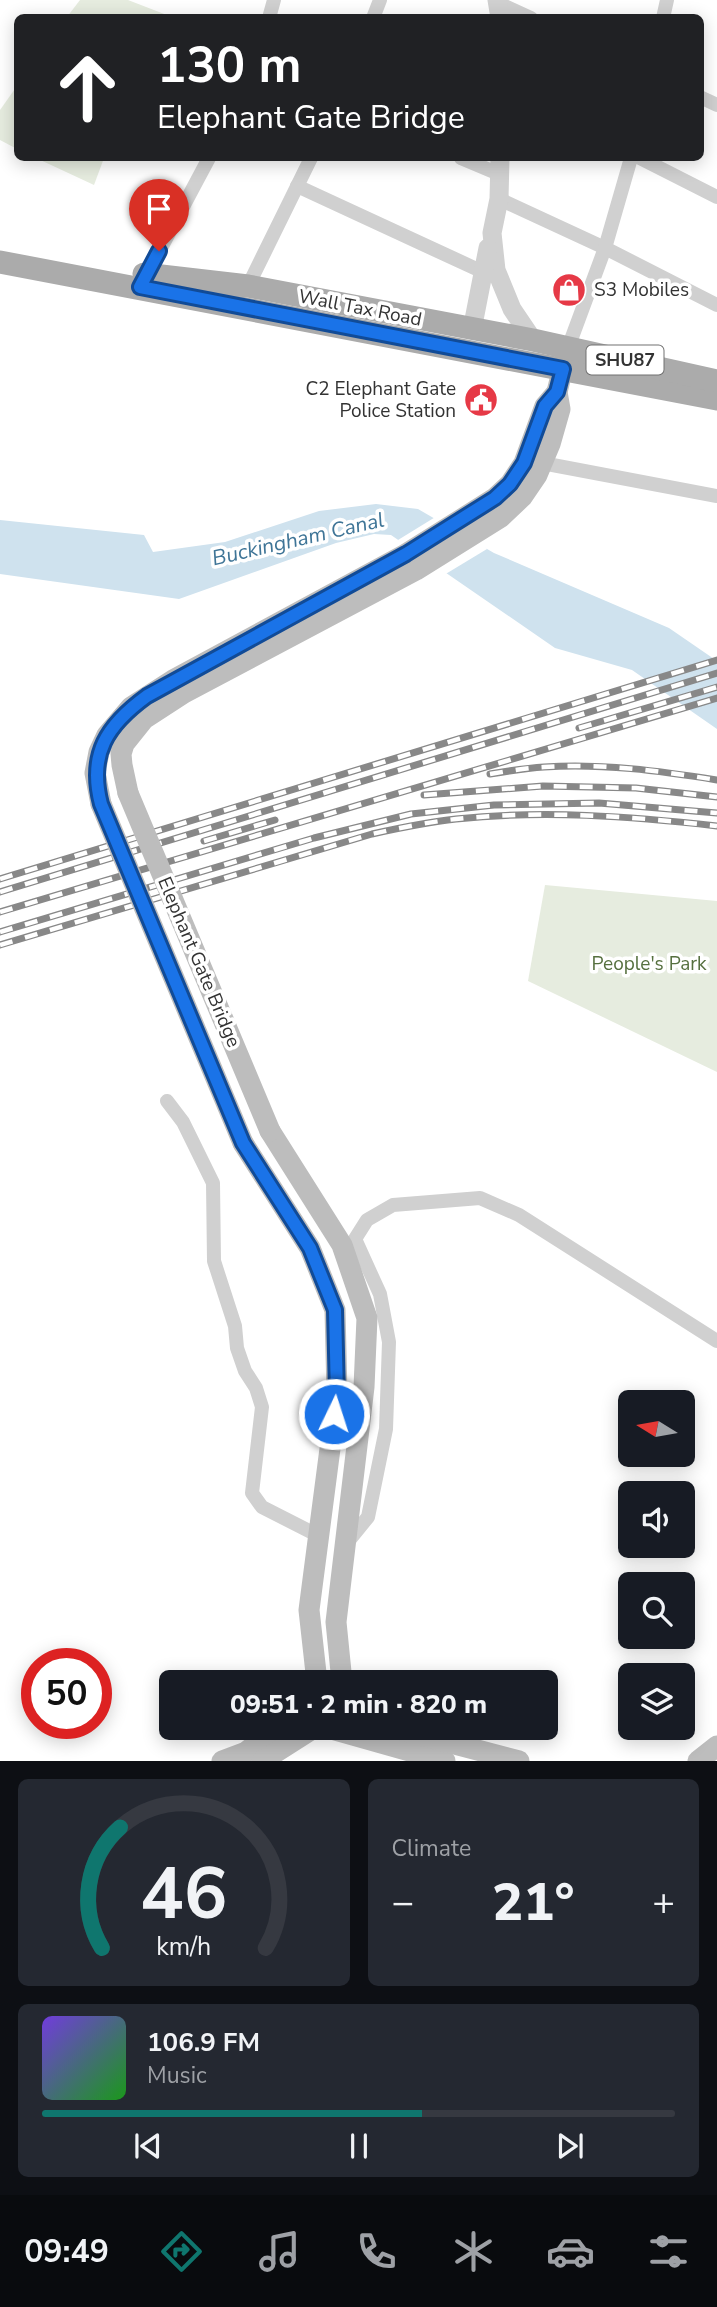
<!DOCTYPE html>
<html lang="en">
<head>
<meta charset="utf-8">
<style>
	:root { --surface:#171b24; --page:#242831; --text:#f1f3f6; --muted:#9ea1a6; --line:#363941; --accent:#0f766e }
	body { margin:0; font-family:"Nunito Sans",sans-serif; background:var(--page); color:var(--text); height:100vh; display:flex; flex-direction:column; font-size:26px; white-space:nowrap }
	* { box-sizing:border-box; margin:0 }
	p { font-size:23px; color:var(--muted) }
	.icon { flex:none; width:38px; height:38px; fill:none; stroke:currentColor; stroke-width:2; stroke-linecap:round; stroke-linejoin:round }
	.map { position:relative; height:1761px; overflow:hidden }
	.side { display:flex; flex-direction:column; gap:18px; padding:18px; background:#0d0f14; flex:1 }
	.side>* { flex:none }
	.guide { position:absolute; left:14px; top:14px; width:690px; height:147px; border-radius:10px; box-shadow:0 4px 18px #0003; background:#202124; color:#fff; overflow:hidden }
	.needle { width:46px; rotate:281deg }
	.buttons { position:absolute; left:618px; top:1390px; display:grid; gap:14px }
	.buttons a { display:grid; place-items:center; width:77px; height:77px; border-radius:10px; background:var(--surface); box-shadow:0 4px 18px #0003; font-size:35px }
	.speed { position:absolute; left:21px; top:1648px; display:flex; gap:14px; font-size:35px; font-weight:700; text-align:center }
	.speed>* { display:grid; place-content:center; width:91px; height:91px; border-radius:50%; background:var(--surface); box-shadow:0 4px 18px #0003; line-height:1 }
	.speed .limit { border:10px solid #d22; background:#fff; color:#111 }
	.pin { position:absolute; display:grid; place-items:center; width:60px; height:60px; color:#fff; margin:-72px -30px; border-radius:50% 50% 50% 0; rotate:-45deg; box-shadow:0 0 7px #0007 }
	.pin .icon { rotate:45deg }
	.me { position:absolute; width:77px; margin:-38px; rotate:4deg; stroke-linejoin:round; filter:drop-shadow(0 0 5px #0008) }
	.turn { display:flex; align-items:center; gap:24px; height:147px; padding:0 28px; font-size:32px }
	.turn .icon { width:91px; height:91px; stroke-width:2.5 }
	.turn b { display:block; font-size:49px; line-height:60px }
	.big { font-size:52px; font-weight:800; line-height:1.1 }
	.side .widget { flex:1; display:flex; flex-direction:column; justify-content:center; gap:10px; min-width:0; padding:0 24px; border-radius:10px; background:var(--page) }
	.side .dial { align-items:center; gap:0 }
	.dial svg { height:182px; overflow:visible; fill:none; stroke:var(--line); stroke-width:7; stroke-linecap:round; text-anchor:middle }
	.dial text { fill:var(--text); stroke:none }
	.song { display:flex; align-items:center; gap:21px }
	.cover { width:84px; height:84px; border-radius:10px; background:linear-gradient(135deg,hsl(260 70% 55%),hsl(120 70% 35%)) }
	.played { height:7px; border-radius:4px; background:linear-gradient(90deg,var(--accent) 60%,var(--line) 60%) }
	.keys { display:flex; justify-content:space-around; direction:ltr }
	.heat { display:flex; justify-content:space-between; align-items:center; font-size:38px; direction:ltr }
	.side .tiles { flex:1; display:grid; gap:18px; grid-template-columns:1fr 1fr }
	.widget:last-child { grid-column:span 2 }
	.trip { position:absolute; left:159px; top:1670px; width:399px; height:70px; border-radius:10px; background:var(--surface); box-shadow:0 4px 18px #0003; font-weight:800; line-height:70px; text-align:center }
	.dock { display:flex; height:112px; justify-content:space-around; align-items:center; background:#090b0e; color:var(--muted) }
	.dock .icon { width:49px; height:49px }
	.dock .active { color:var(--accent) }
	.dock b { font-size:32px; color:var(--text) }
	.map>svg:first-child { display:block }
	.green { fill:#e6ecdf }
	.water { fill:#cfe2ee }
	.pier { fill:#fff }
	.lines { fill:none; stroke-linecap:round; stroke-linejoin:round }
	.minor { stroke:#d0d0d0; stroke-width:14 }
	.tertiary { stroke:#d0d0d0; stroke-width:19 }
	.secondary { stroke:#bdbdbd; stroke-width:21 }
	.primary { stroke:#ababab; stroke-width:23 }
	.rail-casing { stroke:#888; stroke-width:7 }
	.rail { stroke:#fff; stroke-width:4.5; stroke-dasharray:13; stroke-linecap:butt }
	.secondary-bridge { stroke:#bdbdbd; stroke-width:21 }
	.route-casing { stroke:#114b97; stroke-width:18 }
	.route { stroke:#1a73e8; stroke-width:12 }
	.labels { text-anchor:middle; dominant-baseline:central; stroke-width:7; stroke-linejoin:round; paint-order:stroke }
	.shield { fill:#fff; stroke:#707070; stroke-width:2 }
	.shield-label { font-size:18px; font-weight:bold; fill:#333 }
	.poi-label { font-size:19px; fill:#333; stroke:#fff; text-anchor:start }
	.street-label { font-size:19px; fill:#333; stroke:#fff }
	.park-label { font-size:19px; fill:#56703f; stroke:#fff }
	.water-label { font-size:21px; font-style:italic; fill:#3f7597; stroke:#fff }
</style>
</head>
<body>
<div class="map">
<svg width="717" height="1761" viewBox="0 0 717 1761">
	<rect width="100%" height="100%" fill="#fff"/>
	<g class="green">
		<polygon points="80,0 128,0 172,17 67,17"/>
		<polygon points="17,86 17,149 0,140 0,110"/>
		<polygon points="36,158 104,158 94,185"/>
		<polygon points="545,885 717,901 717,1072 528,981"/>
	</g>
	<polygon class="water" points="376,504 418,509 494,553 669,628 717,661 717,729 632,670 555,648 391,535 374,534 336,543 179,599 0,574 0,520 144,535 153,552 225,542 319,511"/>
	<polygon class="pier" points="437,516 483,542 487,549 444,575 401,545 398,540"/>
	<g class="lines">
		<g class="minor">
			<polyline points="498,3 531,18"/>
			<polyline points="269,18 274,0"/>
			<polyline points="373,18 380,0"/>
			<polyline points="663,18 667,0"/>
			<polyline points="700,97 717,105"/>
			<polyline points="461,158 499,174"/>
			<polyline points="640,158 717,197"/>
			<polyline points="297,186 483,272"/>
			<polyline points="499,199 605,248 717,305"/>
			<polyline points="144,280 209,158"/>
			<polyline points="248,286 311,158"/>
			<polyline points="568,348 605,248 631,158"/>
			<polyline points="542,463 717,496"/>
			<polyline points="167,1101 183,1122 213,1183 214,1261 235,1326 237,1348 245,1371 256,1388 262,1407 252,1493 262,1507 319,1536"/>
			<polyline points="346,1544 368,1517 386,1429 389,1342 380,1294 355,1239 367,1220 393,1205 480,1198 519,1215 717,1341"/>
		</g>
		<g class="tertiary">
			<polyline points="497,0 500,18"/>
			<polyline points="500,158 499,199 492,233 496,270 512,309 533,340"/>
			<polyline points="472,330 488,248"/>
		</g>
		<g class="secondary">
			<polyline points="128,793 122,765 121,754 124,744 144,719 184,693 416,570 501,517 522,497 537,475 550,444 560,409 557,392 566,355"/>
			<polyline points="101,804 95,773 99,752 107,735 131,707 173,680 406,554 495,498 510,484 524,463 545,406 557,392"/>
			<polyline points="270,1131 342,1245 367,1318 364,1387 336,1622 342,1682"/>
			<polyline points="243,1143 310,1248 335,1310 337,1395 309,1610 317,1682"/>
			<polyline points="324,1727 445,1761"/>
			<polyline points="390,1727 519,1761"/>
			<polyline points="222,1761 246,1752 278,1727"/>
			<polyline points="262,1761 314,1728 319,1727"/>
			<polyline points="698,1761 717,1746"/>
		</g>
		<g class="primary">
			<polyline points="0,262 717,399"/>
			<polyline points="144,274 248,286 533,340 717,381"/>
		</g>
		<g class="rail-casing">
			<g id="rail">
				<polyline points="579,728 717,687"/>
				<path d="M490 774C508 771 526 768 544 767 601 763 661 771 717 780"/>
				<polyline points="424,795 543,786 636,788 717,797"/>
				<polyline points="204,841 275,820"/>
				<polyline points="0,879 717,660"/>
				<polyline points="0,892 717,673"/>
				<polyline points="0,912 717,698"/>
				<polyline points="0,932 314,838 411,814 494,805 599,803 717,813"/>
				<path d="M0 945 372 834C399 828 428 822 456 819 543 810 630 816 717 826"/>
			</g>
		</g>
		<use href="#rail" class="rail"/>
		<g class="secondary-bridge">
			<polyline points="128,793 270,1131"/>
			<polyline points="101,804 243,1143"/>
		</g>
	</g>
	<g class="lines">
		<g class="route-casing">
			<path id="route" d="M159 251 140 287 563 369 557 392 545 406 524 463 510 484 495 498 406 554 147 696C107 725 88 754 101 804L243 1143 310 1248 335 1310 337 1395 334 1414"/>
		</g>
		<use href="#route" class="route"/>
	</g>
	<defs>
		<g id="shop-disc" transform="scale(1.75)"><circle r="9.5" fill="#e63946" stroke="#fff"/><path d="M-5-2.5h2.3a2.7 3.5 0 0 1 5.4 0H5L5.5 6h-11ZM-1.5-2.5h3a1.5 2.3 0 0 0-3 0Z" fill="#fff"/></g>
		<g id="civic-disc" transform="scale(1.75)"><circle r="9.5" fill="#e63946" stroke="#fff"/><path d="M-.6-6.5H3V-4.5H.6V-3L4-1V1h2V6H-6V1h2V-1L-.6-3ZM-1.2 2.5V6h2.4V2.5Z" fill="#fff"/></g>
	</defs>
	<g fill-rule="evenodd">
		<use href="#shop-disc" x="569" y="290"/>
		<use href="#civic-disc" x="481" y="400"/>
	</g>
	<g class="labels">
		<rect class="shield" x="586.5" y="345.5" width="77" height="29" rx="5"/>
		<g class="shield-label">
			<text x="625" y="360">SHU87</text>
		</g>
		<g class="poi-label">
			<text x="594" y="290">S3 Mobiles</text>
			<text x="456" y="389" text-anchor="end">C2 Elephant Gate<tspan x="456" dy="22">Police Station</tspan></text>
		</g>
		<g class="street-label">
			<text transform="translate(360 308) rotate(11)">Wall Tax Road</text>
			<text transform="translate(199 962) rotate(67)">Elephant Gate Bridge</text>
		</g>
		<g class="park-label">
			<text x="649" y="964">People's Park</text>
		</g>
		<g class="water-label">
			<text transform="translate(298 539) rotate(-13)">Buckingham Canal</text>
		</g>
	</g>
</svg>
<div class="buttons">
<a><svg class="needle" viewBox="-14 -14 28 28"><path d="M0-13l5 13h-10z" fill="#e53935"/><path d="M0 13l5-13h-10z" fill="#9ea1a6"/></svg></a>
<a><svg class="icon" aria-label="sound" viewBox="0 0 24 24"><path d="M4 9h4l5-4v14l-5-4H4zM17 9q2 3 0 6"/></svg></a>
<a><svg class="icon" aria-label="search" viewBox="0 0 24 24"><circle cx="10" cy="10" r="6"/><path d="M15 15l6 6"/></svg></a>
<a><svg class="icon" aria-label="layers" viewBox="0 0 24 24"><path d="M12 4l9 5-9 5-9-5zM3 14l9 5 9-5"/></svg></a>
</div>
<div class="speed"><div class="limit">50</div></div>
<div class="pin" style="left:159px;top:251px;background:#d93025"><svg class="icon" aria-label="arrive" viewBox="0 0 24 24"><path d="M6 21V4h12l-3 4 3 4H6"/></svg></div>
<svg class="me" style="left:334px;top:1414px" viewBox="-20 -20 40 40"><circle r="17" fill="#1a73e8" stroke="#fff" stroke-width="3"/><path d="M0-11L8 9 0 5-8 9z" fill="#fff"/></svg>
<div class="trip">09:51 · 2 min · 820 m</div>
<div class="guide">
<div class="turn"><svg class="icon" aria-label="ahead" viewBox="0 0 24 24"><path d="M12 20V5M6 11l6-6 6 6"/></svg><div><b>130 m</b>Elephant Gate Bridge</div></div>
</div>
</div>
<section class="side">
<div class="tiles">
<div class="widget dial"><svg viewBox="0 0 100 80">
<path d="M14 69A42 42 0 1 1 86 69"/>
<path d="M14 69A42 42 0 0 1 22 16" stroke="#0f766e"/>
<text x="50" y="56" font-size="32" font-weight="700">46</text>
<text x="50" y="72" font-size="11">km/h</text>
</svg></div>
<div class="widget"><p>Climate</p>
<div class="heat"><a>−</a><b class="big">21°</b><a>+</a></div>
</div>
<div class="widget">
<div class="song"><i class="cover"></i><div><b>106.9 FM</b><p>Music</p></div></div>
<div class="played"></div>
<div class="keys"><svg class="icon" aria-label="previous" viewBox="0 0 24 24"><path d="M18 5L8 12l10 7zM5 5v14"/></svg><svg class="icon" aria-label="pause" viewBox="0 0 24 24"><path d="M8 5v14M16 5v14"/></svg><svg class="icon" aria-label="next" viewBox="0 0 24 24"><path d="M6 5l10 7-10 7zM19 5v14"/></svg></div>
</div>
</div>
</section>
<nav class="dock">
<b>09:49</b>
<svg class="icon active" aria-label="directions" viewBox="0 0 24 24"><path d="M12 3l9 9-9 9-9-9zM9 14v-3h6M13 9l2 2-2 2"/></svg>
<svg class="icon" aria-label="music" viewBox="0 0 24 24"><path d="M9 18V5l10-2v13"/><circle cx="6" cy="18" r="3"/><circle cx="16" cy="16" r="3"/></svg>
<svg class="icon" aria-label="phone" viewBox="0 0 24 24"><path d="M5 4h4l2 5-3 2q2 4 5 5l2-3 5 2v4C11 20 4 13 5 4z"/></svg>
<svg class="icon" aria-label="climate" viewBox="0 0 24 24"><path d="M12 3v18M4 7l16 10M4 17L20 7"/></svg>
<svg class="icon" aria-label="car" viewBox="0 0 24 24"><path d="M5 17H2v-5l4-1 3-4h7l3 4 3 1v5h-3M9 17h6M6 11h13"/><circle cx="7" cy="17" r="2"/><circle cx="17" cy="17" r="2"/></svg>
<svg class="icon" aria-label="filters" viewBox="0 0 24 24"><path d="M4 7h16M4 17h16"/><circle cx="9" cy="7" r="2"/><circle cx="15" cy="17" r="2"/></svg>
</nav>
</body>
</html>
